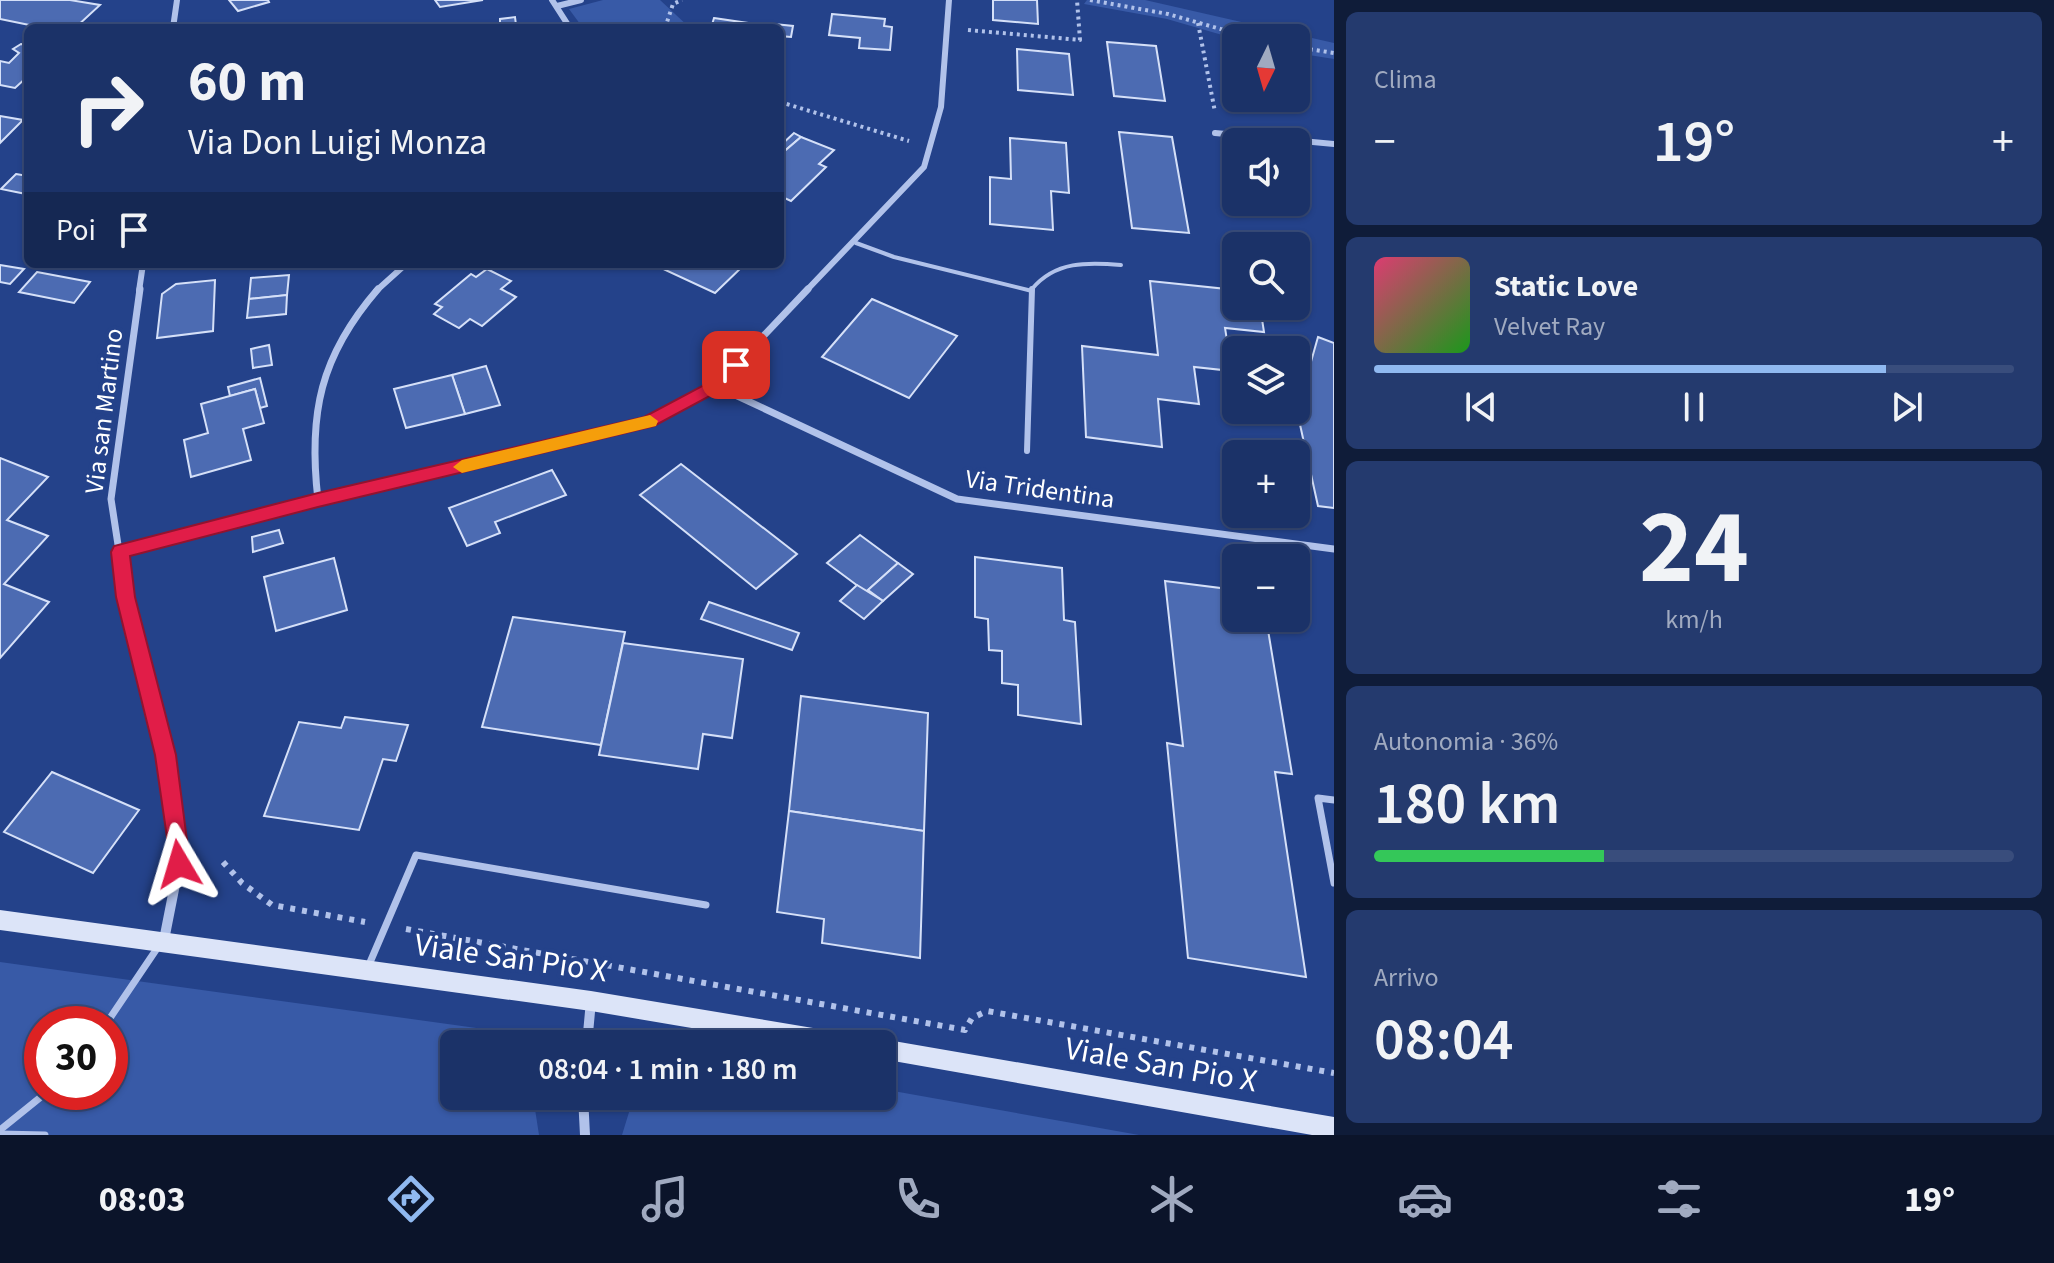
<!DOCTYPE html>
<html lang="it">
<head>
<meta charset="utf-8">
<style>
	:root { --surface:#1b3268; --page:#243a6e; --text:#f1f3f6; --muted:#a0aac0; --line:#394d7c; --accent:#90b9f0 }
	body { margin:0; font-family:"Source Sans 3",sans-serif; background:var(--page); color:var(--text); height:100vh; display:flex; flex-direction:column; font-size:30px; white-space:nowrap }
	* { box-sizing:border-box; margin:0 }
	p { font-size:26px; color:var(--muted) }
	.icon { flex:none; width:44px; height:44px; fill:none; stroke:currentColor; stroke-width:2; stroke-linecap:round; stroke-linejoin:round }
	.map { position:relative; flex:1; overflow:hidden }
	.sheet { display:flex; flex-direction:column; gap:12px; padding:12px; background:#0f1c39; width:720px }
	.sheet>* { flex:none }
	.guide { position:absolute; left:24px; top:24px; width:760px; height:244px; border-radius:12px; box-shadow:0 2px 6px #0004,0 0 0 2px var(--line); background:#1b3268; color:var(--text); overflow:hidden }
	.needle { width:52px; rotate:185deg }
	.controls { position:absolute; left:1222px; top:24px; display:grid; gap:16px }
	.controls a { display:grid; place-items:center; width:88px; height:88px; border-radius:12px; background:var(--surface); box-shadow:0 2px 6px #0004,0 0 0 2px var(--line); font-size:40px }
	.speed { position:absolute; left:24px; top:1006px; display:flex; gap:16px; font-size:40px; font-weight:700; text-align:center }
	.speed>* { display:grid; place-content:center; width:104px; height:104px; border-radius:50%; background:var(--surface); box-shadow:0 2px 6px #0004,0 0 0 2px var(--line); line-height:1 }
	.speed .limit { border:12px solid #d22; background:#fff; color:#111 }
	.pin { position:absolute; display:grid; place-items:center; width:68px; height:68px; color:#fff; margin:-34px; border-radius:16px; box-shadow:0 4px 12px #0006 }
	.me { position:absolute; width:88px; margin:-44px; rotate:353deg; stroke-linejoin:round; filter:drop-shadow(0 0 6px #0008) }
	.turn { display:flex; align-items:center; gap:28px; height:168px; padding:0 32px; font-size:36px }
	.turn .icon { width:104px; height:104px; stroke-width:2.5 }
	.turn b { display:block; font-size:56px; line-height:68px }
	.then { display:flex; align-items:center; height:76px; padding:0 32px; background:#0003; gap:16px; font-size:30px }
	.big { font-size:60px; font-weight:600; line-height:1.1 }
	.sheet .tile { flex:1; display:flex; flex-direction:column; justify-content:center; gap:12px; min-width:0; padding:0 28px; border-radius:12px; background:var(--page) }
	.sheet .dial { align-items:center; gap:0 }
	.dial b { font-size:104px; line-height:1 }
	.song { display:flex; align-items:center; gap:24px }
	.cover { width:96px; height:96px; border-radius:12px; background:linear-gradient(135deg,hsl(340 70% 55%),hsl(120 70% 35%)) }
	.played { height:8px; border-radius:4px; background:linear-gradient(90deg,var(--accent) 80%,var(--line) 80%) }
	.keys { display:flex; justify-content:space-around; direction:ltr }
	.heat { display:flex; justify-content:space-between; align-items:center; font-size:44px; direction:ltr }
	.charge { height:12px; border-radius:6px; background:linear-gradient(90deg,#34c759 36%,var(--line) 0) }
	.trip { position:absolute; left:440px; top:1030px; width:456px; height:80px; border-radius:12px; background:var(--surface); box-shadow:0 2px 6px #0004,0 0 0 2px var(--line); font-weight:600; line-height:80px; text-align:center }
	.dock { display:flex; height:128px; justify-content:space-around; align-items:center; background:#0b142a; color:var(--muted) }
	.dock .icon { width:56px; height:56px }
	.dock .on { color:var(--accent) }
	.dock b { font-size:36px; color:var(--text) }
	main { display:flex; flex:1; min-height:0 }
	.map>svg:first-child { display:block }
	.green { fill:#385aa7; fill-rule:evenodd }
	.building { fill:#4c6bb2; stroke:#d5e0f8; stroke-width:2 }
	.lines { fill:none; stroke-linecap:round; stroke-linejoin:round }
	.path-far1 { stroke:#b1c2ea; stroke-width:4; stroke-dasharray:3 4; stroke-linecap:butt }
	.path { stroke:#b1c2ea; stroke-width:6; stroke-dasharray:5 7; stroke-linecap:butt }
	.lane-far2 { stroke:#b1c2ea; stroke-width:4 }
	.lane-far1 { stroke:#b1c2ea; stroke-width:6 }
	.lane { stroke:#b1c2ea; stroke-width:7 }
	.street-far2 { stroke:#b1c2ea; stroke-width:6 }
	.street-far1 { stroke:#b1c2ea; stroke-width:7 }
	.street { stroke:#b1c2ea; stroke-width:10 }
	.secondary { fill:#dce4f8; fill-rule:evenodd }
	.route { fill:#e11d48; stroke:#92132f; stroke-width:2 }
	.slow { fill:#f59e0b }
	.labels { text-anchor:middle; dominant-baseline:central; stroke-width:8; stroke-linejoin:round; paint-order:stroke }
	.street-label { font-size:26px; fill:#fff; stroke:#24428a }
	.near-street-label { font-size:32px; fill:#fff; stroke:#24428a }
</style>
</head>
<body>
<main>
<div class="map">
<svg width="1334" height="1135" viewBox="0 0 1334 1135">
	<rect width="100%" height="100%" fill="#24428a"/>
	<g class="green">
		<polygon points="603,0 660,0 690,28 583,28 569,9"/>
		<polygon points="1087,0 1145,0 1334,43 1334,59 1296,53 1296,38 1236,39 1167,19 1084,4"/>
		<path d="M0 962 498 1031 515 1044H454V1096H533L539 1135H0ZM42 1024H110V1092H42Z"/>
		<polygon points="882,1089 1139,1135 622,1135 634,1096 882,1096"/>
	</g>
	<g class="building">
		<polygon points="0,0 70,0 100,5 75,28 44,28 0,19"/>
		<polygon points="229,0 268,0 269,2 238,11"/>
		<polygon points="435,0 483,0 440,7"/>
		<polygon points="993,0 1037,0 1038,24 993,20"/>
		<polygon points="832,14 885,19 884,26 892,27 890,50 859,48 860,38 829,35"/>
		<polygon points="515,17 516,25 530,24 530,28 487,28 500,27 500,19"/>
		<polygon points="714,18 775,27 775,24 793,26 791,37 780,36 780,28 711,28"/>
		<polygon points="1107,42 1156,46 1165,101 1114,96"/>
		<polygon points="21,44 28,46 28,76 15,88 0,85 0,61 9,63 19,53 13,49"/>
		<polygon points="1017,49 1069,54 1073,95 1018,90"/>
		<polygon points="1227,72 1236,73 1236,98 1296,98 1296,84 1302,105 1233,99"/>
		<polygon points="0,116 23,120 0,143"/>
		<polygon points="1119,132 1172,137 1189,233 1132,228"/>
		<polygon points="794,133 801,137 780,155 780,146"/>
		<polygon points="801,137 834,150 819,164 826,167 791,201 780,196 783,161 780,155"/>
		<polygon points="1010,138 1066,143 1069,193 1051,191 1053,230 990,224 990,177 1011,179"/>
		<polygon points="16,174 28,176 26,194 1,189"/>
		<polygon points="665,264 745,264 715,293 661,268"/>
		<polygon points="0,265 24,269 10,284 0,282"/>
		<polygon points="487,269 511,281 501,289 516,297 482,326 470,319 459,328 434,314 442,307 435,304 471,274 476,277"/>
		<polygon points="37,272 90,282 74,303 19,292"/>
		<polygon points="289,275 287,295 249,299 251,278"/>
		<polygon points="215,280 213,331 157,338 162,294 176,284"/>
		<polygon points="1150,281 1236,290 1236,306 1260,306 1264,332 1225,328 1232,371 1194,367 1199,404 1158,399 1162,447 1086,437 1082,346 1158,355"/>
		<polygon points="287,295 286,314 247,318 249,299"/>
		<polygon points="872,299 957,336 909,398 822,357"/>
		<polygon points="1318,337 1334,343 1334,508 1318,506 1297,411"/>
		<polygon points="269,345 272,365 253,368 251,349"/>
		<polygon points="486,366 500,405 465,414 452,375"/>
		<polygon points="452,375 465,414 406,428 394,389"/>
		<polygon points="260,378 267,406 260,408 255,389 230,396 228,387"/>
		<polygon points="255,389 264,423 243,429 251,460 191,477 184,440 208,433 201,404"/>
		<polygon points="0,458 48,477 7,520 48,536 4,584 49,602 0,658"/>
		<polygon points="681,464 797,554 756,589 640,495"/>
		<polygon points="552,470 566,495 495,522 500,533 467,546 449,508"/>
		<polygon points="279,530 283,543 253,552 252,537"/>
		<polygon points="860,535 898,563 866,592 827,563"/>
		<polygon points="975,557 1062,568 1064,620 1075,622 1081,724 1018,715 1018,685 1002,683 1002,651 989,650 988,619 975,617"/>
		<polygon points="334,558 347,610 276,631 264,577"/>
		<polygon points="898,563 913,574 883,601 868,590"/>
		<polygon points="1165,581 1236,590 1236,618 1266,618 1292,774 1275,772 1306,977 1188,958 1167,743 1183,746"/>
		<polygon points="857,585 883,601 864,619 840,601"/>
		<polygon points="709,602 799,633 792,650 701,619"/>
		<polygon points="513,617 625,632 601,745 482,727"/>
		<polygon points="623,643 743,659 732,738 703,734 698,769 599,755"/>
		<polygon points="801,696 928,713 924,831 789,811"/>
		<polygon points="345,717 408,725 396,761 383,759 359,830 264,816 299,722 341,728"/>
		<polygon points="52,772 139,810 93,873 4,832"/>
		<polygon points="789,811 924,831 920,958 822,943 824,919 777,912"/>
	</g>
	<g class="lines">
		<g class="path-far1">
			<polyline points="1090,0 1168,14 1252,38"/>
			<polyline points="1198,23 1215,112"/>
			<polyline points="665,28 673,4 682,0"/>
			<polyline points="968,30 1080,40 1077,0"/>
			<polyline points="1296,47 1334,53"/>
			<polyline points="780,102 909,141"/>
		</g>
		<g class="path">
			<polyline points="223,862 242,883 272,905 365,922"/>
			<polyline points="406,929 965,1030 972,1018 987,1011 1334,1073"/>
		</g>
		<g class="lane-far2">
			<polyline points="856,243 894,257 1032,291"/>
			<path d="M1032 289C1055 261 1088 262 1121 265"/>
		</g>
		<polyline class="lane-far1" points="1027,451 1032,289"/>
		<g class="lane">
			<polyline points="1334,800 1318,798 1334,883"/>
			<polyline points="368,967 416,855 706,905"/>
			<polyline points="106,1024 160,944"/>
			<polyline points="0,1130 47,1092"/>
			<polyline points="0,1134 45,1135"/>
		</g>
		<g class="street-far2">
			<polyline points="552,0 570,28"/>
			<polyline points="557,6 581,0"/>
			<polyline points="173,28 177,0"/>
			<polyline points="1215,133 1334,144"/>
			<polyline points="139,291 143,264"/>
			<polyline points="376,291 406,264"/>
			<polyline points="806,291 924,167 941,107 949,0"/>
		</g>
		<g class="street-far1">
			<polyline points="140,289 111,499 126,597 142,662"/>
			<polyline points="716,386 957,499 1334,549"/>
			<path d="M318 500C308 414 320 356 378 289"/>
			<polyline points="120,552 318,500 617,431 671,412 716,386 808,289"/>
		</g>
		<g class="street">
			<polyline points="142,660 165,755 179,864 164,940"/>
			<polyline points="587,1044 591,1001"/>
			<polyline points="583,1096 585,1135"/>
		</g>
		<g class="secondary">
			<polygon points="0,910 591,991 849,1034 856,1037 859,1044 787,1044 591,1011 0,930"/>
			<polygon points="882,1039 1334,1117 1334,1135 1312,1135 882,1059 882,1044 874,1044"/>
		</g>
	</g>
	<polygon class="route" points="736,359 744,365 721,390 654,426 318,507 130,556 135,597 176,755 190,864 187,872 179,875 172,872 155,755 116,597 111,552 114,546 318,493 644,417 710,382"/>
	<polygon class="slow" points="650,415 658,421 656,426 462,473 453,467 462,460"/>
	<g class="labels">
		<g class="street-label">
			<text transform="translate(104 411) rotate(-83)">Via san Martino</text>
			<text transform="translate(1040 489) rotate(8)">Via Tridentina</text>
		</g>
		<g class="near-street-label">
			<text transform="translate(511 958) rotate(8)">Viale San Pio X</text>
			<text transform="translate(1161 1065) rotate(10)">Viale San Pio X</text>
		</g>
	</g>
</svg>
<div class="controls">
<a><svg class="needle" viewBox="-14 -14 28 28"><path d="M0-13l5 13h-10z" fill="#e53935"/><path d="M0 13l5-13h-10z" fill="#a0aac0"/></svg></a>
<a><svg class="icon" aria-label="sound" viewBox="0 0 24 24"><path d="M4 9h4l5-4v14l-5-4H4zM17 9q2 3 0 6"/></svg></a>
<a><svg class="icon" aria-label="search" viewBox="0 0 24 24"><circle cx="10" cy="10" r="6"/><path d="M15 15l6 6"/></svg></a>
<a><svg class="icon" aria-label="layers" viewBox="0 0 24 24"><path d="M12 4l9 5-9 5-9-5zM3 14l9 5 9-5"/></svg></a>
<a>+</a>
<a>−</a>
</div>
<div class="speed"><div class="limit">30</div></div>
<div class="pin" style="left:736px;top:365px;background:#d93025"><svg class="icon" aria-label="arrive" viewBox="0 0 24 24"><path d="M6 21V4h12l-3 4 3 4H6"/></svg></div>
<svg class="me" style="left:179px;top:864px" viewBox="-20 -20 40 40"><path d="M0-17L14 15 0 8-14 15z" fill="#e11d48" stroke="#fff" stroke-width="4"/></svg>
<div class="trip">08:04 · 1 min · 180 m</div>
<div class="guide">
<div class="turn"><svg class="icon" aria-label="right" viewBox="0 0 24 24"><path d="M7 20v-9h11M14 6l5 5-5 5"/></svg><div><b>60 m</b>Via Don Luigi Monza</div></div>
<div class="then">Poi<svg class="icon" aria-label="arrive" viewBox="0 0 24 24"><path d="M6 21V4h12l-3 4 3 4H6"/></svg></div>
</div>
</div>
<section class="sheet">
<div class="tile"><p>Clima</p>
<div class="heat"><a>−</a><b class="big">19°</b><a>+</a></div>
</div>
<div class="tile">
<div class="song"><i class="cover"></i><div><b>Static Love</b><p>Velvet Ray</p></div></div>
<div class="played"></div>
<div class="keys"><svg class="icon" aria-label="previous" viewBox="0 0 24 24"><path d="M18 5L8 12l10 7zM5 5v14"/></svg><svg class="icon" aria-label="pause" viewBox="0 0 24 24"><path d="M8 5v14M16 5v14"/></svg><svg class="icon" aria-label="next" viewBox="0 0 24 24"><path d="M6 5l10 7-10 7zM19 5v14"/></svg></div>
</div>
<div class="tile dial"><b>24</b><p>km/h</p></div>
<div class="tile"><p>Autonomia · 36%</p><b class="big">180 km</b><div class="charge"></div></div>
<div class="tile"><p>Arrivo</p><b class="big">08:04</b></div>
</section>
</main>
<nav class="dock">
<b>08:03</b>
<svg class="icon on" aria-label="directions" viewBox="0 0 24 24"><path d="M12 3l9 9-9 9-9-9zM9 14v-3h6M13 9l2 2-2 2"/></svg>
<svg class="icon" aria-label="music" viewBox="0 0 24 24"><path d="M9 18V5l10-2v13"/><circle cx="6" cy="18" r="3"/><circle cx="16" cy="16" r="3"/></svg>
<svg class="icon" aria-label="phone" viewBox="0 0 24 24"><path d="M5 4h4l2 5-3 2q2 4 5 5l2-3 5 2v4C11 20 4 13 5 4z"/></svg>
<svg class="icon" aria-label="climate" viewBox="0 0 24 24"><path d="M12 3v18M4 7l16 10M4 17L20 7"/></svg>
<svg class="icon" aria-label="car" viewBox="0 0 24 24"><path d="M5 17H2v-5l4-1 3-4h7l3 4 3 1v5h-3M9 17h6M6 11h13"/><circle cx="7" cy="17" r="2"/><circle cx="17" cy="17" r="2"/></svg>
<svg class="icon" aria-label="filters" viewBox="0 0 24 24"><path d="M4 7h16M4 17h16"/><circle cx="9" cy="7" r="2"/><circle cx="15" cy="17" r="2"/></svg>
<b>19°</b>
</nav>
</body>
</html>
